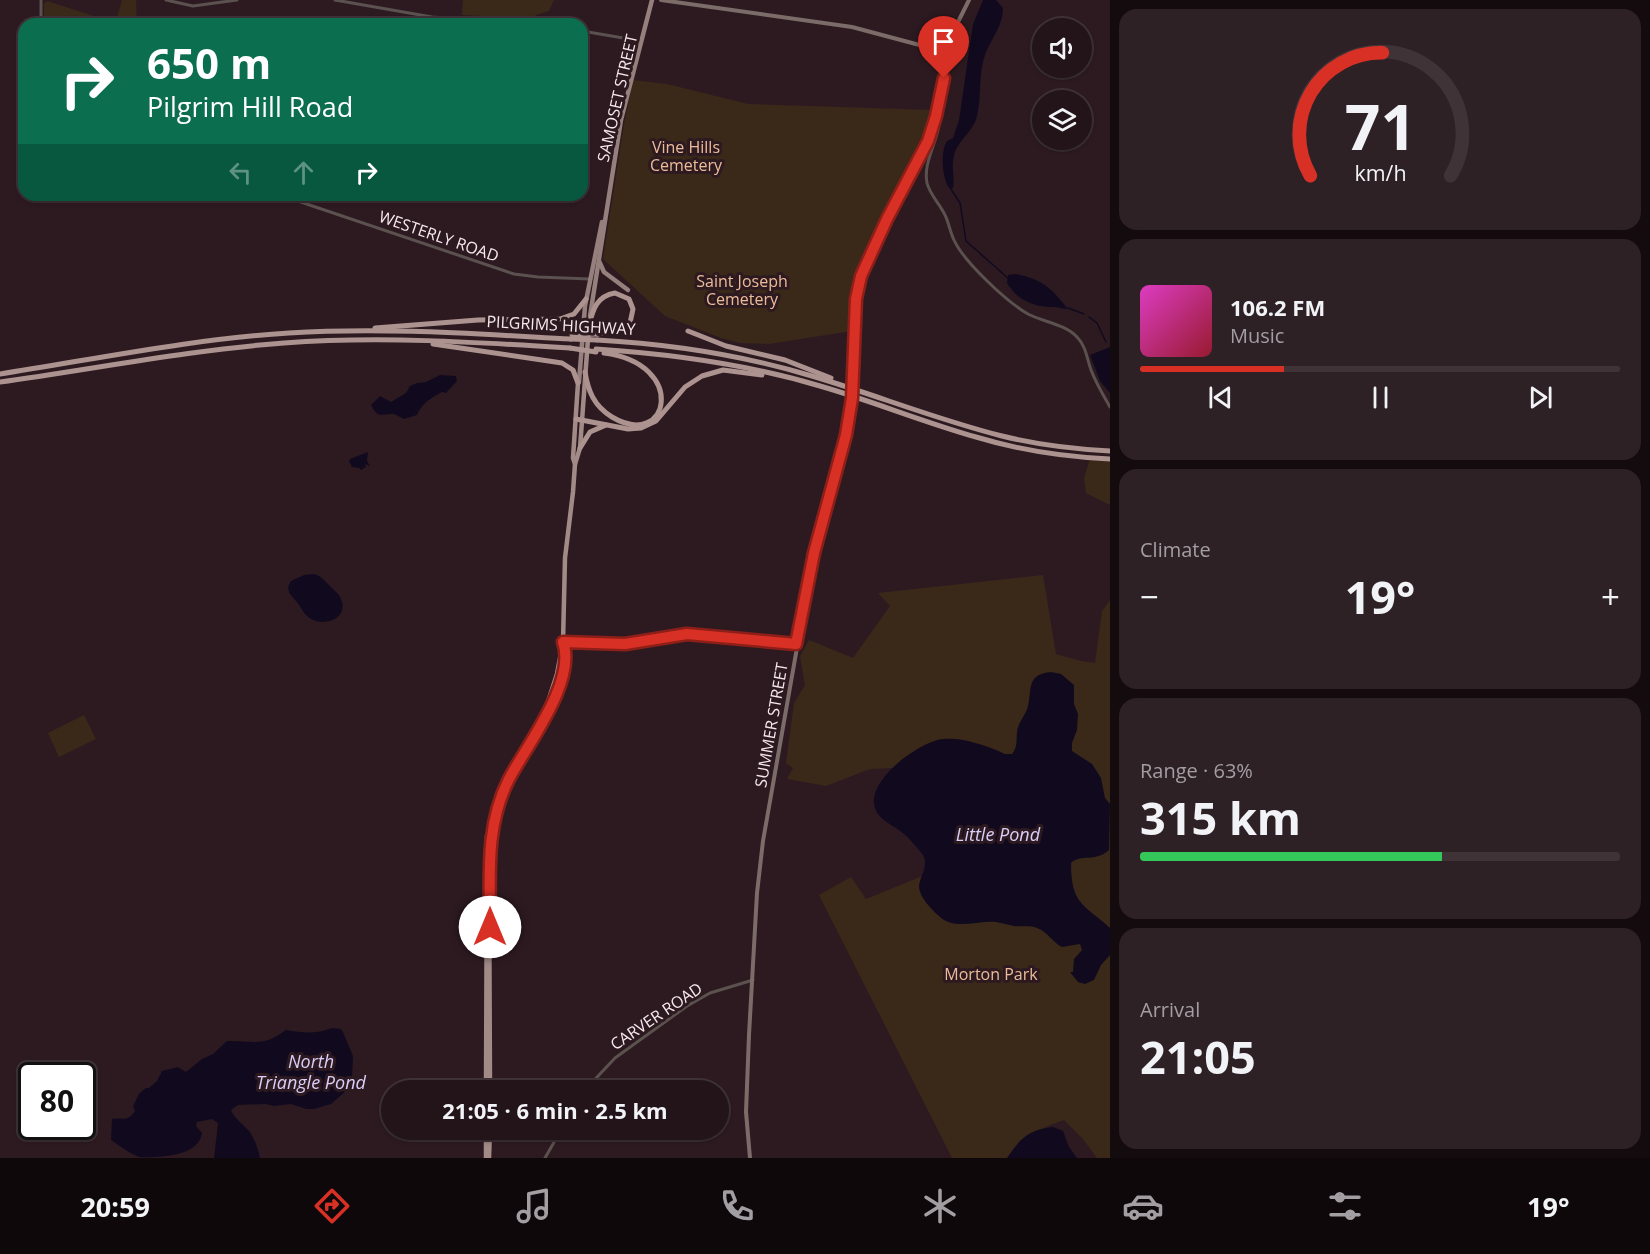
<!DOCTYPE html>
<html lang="en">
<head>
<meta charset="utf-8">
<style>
	:root { --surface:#221419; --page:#2e2126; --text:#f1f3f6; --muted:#a29ea2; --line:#3f3338; --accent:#d93025 }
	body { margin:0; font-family:"Open Sans",sans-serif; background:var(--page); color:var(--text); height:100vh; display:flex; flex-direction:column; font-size:22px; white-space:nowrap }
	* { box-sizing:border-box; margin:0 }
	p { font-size:20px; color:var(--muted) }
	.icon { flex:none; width:33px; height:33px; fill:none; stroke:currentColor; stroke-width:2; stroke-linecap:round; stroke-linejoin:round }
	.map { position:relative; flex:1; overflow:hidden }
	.side { display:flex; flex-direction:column; gap:9px; padding:9px; background:#130b0e; width:540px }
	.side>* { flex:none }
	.top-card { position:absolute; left:18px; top:18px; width:570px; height:183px; border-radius:18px; box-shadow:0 2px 4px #0004,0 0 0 2px var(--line); background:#0b6e4f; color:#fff; overflow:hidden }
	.fabs { position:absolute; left:1032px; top:18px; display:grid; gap:12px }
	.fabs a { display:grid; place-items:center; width:60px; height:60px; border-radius:50%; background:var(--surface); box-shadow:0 2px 4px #0004,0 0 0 2px var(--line); font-size:30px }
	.speed { position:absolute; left:18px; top:1062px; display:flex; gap:12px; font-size:30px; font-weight:700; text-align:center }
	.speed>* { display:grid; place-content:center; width:78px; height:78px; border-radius:50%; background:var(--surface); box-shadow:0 2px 4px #0004,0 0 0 2px var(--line); line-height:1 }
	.speed .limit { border:3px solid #111; border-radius:9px; background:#fff; color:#111 }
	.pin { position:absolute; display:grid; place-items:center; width:51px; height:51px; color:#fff; margin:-62px -26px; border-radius:50% 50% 50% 0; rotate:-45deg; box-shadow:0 0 6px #0007 }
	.pin .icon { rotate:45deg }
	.me { position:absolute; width:66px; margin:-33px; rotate:0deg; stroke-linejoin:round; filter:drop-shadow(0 0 4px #0008) }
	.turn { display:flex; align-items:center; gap:21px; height:126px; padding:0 30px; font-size:27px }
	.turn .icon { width:78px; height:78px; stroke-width:2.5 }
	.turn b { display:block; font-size:42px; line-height:51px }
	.lanes { display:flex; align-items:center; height:57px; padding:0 30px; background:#0003; justify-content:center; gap:30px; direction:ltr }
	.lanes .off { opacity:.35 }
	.big { font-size:45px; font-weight:700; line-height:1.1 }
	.side .widget { flex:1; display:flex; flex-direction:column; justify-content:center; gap:9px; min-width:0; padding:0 21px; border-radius:18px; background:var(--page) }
	.side .dial { align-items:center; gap:0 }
	.dial svg { height:156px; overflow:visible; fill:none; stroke:var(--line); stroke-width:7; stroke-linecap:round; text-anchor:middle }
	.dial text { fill:var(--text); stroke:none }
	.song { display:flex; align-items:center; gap:18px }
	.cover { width:72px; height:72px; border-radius:9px; background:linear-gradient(135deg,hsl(310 70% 55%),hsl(350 70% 35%)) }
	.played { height:6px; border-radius:3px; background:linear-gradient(90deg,var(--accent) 30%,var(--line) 30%) }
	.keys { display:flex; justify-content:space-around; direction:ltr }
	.heat { display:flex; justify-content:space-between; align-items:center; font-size:33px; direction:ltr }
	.charge { height:9px; border-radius:4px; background:linear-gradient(90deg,#34c759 63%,var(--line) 0) }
	.trip { position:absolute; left:381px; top:1080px; width:348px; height:60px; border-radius:30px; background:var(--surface); box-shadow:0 2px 4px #0004,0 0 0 2px var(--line); font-weight:700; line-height:60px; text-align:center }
	.dock { display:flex; height:96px; justify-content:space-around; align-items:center; background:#0e080a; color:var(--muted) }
	.dock .icon { width:42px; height:42px }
	.dock .current { color:var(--accent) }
	.dock b { font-size:27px; color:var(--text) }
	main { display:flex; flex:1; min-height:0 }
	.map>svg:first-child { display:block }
	.green { fill:#3a2819 }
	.water { fill:#110a1f }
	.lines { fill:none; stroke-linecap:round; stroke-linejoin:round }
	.stream { stroke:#110a1f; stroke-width:1.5 }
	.tertiary { stroke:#5b514f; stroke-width:3 }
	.secondary { stroke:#7c6c69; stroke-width:4 }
	.primary { stroke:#96807d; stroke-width:4.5 }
	.trunk { stroke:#a28a86; stroke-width:4.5 }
	.motorway { stroke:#ad938f; stroke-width:5 }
	.secondary-bridge { stroke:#7c6c69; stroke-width:4 }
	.motorway-bridge { stroke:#ad938f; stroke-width:5 }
	.route-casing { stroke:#8d1f18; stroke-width:15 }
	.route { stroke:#d93025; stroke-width:10 }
	.labels { text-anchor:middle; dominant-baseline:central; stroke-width:6; stroke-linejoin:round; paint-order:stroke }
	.street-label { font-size:16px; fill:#f6e8ec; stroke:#2d1a21 }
	.park-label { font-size:16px; fill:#ecbc98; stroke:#2d1a21 }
	.water-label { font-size:18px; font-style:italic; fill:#d9cffa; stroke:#2d1a21 }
</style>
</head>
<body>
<main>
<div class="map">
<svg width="1110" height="1158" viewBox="0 0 1110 1158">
	<rect width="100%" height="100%" fill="#2d1a21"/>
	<g class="green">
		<polygon points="122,0 136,0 137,24 115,24"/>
		<polygon points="463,0 554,0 549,11 536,15 533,19 462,15"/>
		<polygon points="47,1 97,17 109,24 44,24 44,4"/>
		<polygon points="633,80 667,84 748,104 933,110 929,122 898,183 859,267 852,300 852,331 769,344 740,343 721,338 665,316 603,259 624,124"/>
		<polygon points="1090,459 1110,460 1110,505 1086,493 1084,478"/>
		<polygon points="1043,575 1056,654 1081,661 1095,663 1102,611 1110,600 1110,1158 1097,1158 1082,1138 1064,1120 1045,1127 1011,1158 952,1158 819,895 851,877 866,899 930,873 894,768 870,769 826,786 787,779 793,768 786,763 794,703 805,685 800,656 809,640 853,658 890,606 878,593"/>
		<polygon points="84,715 96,739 59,757 48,733"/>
	</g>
	<g class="water">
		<path d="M983 0H996L1003 8C1003 26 991 39 985 55 978 75 982 96 977 116 974 131 957 141 954 156 951 167 955 177 953 188L950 189C942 180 940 151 947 141L953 138 959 120 973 24Z"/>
		<path d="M1016 274C1044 280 1051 288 1068 309 1063 309 1058 307 1053 307 1034 307 1017 300 1007 283L1008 275Z"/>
		<polygon points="1110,347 1110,393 1100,381 1090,355"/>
		<path d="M440 375 456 376 457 381 446 393 442 392C431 398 422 403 417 415L404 419C402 418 395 414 394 414 381 413 379 420 371 405L380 396 391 402 406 393 410 386 417 383 426 382Z"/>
		<polygon points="368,452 367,461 370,466 365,464 366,467 361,470 359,468 352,467 349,461 350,459"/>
		<path d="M314 574C321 576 324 580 329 585 333 590 339 593 341 599 349 618 326 627 311 619 304 615 301 607 296 601 290 594 285 590 291 581L304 575Z"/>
		<path d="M1051 672 1061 674 1074 685V704L1078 714 1077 730 1072 743V751L1092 764 1101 778 1105 798 1110 804 1109 850C1094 863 1082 853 1071 863 1071 905 1084 904 1110 928V955L1101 965 1094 980 1085 984 1078 982 1070 972H1073L1074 959 1082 950 1080 944 1062 947C1052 942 1048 932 1037 928 1030 925 1021 927 1014 926 1008 925 1002 923 996 922 978 920 954 931 939 916 932 910 919 897 919 886 920 876 929 866 923 855 918 849 911 840 905 835 896 826 879 821 875 808 865 781 920 741 943 739 963 737 988 746 1005 754H1012C1018 747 1016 740 1017 732 1018 722 1026 715 1028 706 1032 690 1026 674 1051 672Z"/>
		<path d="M332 1028 341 1029 343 1032 353 1056 352 1081 346 1091 331 1104 314 1109H306L291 1104 274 1106 265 1104 238 1105 231 1110C234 1118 243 1124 249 1131 254 1137 259 1151 260 1158H214L218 1123 212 1119 197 1122 196 1126 202 1133C199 1157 157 1158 139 1157 129 1153 120 1146 111 1140L112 1119C122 1117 127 1123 135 1111L133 1106 139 1094 146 1088H149L157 1081 162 1071 178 1067 186 1072 202 1059 213 1054 227 1041C254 1040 262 1048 286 1030 304 1033 316 1034 332 1028Z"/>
		<path d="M1053 1127 1063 1131 1069 1147 1077 1158H1007C1021 1138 1028 1130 1053 1127Z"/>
	</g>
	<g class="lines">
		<g class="stream">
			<polyline points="951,189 960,203 966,241 1009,279"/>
			<polyline points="1068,308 1084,314"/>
			<polyline points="1089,317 1097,323 1106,342"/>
		</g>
		<g class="tertiary">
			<polyline points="166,0 193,6 237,0"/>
			<polyline points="335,0 432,17 538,24"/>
			<polyline points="41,24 41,0"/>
			<polyline points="582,31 641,41"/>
			<path d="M939 108C944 135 922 158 927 183 930 195 940 204 945 215 949 223 950 232 954 240 964 262 1007 302 1028 314 1043 322 1065 324 1077 337 1086 346 1087 359 1091 370 1096 383 1103 395 1110 407"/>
			<polyline points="280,195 514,274 538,277 590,279"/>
			<polyline points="585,1090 615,1058 687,1006 710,993 753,980"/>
			<polyline points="545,1158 561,1130"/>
		</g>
		<g class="secondary">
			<polyline points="661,0 852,27 927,47 947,50"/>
			<polyline points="853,382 856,299 861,276 887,219 928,140 943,90 949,40 969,0"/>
			<polyline points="563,642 625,644 687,634 797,644"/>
			<polyline points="750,1158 746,1112 749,1035 757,893 763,841 811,568 840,461 851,405"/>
		</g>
		<g class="primary">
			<polyline points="599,261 604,272 628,290"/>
			<polyline points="590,316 621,120 652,0"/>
			<polyline points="579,382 585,306 602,222"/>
		</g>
		<g class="trunk">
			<polyline points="575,464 580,448 589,325"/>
			<polyline points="486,1090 487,836 499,793 545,711 557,674 563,642 565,558 573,492 575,464 573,458 578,383"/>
			<path d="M490 1090 489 860C490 837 493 814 503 793 520 755 578 685 563 642"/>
			<polyline points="486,1158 486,1130"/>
			<polyline points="489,1158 490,1130"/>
		</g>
		<g class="motorway">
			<path d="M589 325C593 309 597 296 615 293L629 299 633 309 630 323 618 330 597 334"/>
			<polyline points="375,328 478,320 560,319 574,314 586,299"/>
			<polyline points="688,331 726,346 785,360 831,378"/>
			<path d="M597 340C670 344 742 355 812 376 876 395 938 420 1002 436 1038 445 1074 449 1110 451"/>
			<polyline points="433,344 562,363 573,370 578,383"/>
			<path d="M596 349C672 354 747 364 820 386 872 401 923 422 976 437 1019 450 1065 457 1110 459"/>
			<path d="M585 372C588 391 594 406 612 417 669 451 689 364 604 353"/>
			<path d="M0 374C96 359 192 339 289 333 383 327 477 334 571 339"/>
			<path d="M0 382C94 369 189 350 284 343 379 336 475 342 570 348"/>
			<polyline points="576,419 628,429 641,428 656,421 685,387 702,376 723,370 762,375"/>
			<polyline points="580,448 590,432 606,425"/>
		</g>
		<polyline class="secondary-bridge" points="851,405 853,382"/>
		<g class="motorway-bridge">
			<polyline points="572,335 597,334"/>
			<polyline points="571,339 597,340"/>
			<polyline points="570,348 596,352"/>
		</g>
	</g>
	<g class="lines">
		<g class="route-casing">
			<path id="route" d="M490 927C490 876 485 826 509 779 527 745 577 681 563 642L625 644 687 634 796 644 814 553 846 435 852 398 856 299 861 276 887 219 928 141 936 116 944 78"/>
		</g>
		<use href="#route" class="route"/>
	</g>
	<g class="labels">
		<g class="street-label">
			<text transform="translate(617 98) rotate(-77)">SAMOSET STREET</text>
			<text transform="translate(439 236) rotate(19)">WESTERLY ROAD</text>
			<text transform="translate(561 325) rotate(3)">PILGRIMS HIGHWAY</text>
			<text transform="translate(771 725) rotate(-80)">SUMMER STREET</text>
			<text transform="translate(656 1016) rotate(-34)">CARVER ROAD</text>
		</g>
		<g class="park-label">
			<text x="686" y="147">Vine Hills<tspan x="686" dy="18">Cemetery</tspan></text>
			<text x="742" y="281">Saint Joseph<tspan x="742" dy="18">Cemetery</tspan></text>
			<text x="991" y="974">Morton Park</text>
		</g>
		<g class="water-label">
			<text x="998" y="834">Little Pond</text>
			<text x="311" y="1061">North<tspan x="311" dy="21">Triangle Pond</tspan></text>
		</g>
	</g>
</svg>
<div class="fabs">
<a><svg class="icon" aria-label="sound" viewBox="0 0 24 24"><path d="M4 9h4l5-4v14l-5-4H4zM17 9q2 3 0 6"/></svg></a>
<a><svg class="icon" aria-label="layers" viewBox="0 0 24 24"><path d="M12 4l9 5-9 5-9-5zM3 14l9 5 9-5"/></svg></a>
</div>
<div class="speed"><div class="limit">80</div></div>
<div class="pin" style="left:944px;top:78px;background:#d93025"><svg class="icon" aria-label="arrive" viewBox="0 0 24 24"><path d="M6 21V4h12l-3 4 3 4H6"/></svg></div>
<svg class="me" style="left:490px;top:927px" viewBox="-20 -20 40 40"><circle r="19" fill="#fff"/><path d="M0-13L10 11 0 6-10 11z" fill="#d93025"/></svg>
<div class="trip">21:05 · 6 min · 2.5 km</div>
<div class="top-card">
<div class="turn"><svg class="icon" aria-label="right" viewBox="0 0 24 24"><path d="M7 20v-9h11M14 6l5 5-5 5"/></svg><div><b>650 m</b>Pilgrim Hill Road</div></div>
<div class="lanes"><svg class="icon off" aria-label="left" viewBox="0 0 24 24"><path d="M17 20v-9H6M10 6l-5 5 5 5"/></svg><svg class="icon off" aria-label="ahead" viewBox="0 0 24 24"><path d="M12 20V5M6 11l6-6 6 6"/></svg><svg class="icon" aria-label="right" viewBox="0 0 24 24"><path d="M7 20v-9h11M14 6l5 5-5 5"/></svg></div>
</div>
</div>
<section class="side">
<div class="widget dial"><svg viewBox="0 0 100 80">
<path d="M14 69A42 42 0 1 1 86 69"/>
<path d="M14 69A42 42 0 0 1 51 6" stroke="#d93025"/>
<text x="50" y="56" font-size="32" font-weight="700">71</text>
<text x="50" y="72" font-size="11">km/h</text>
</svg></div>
<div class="widget">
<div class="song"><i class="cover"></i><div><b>106.2 FM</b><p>Music</p></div></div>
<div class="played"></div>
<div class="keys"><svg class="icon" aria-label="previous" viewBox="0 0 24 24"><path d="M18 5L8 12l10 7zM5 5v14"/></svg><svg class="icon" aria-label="pause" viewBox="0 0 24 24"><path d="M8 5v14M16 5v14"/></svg><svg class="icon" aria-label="next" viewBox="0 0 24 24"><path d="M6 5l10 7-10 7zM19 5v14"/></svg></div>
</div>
<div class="widget"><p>Climate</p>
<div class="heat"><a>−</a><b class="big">19°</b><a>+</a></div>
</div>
<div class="widget"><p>Range · 63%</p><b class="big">315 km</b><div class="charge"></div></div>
<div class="widget"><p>Arrival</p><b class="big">21:05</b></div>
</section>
</main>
<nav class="dock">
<b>20:59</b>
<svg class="icon current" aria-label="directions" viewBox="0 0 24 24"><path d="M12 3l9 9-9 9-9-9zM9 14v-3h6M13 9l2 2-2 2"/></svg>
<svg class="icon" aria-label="music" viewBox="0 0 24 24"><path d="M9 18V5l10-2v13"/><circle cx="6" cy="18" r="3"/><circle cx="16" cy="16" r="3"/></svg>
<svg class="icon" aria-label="phone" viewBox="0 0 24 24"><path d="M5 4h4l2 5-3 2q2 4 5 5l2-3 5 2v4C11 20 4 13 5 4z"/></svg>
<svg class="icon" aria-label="climate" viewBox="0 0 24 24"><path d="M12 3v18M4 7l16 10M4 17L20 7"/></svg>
<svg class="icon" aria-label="car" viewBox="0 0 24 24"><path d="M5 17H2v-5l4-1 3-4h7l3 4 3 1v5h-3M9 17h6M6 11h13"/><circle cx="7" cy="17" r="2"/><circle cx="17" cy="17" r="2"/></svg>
<svg class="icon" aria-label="filters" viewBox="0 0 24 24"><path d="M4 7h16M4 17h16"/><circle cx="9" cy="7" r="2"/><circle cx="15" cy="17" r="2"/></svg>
<b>19°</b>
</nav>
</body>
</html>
